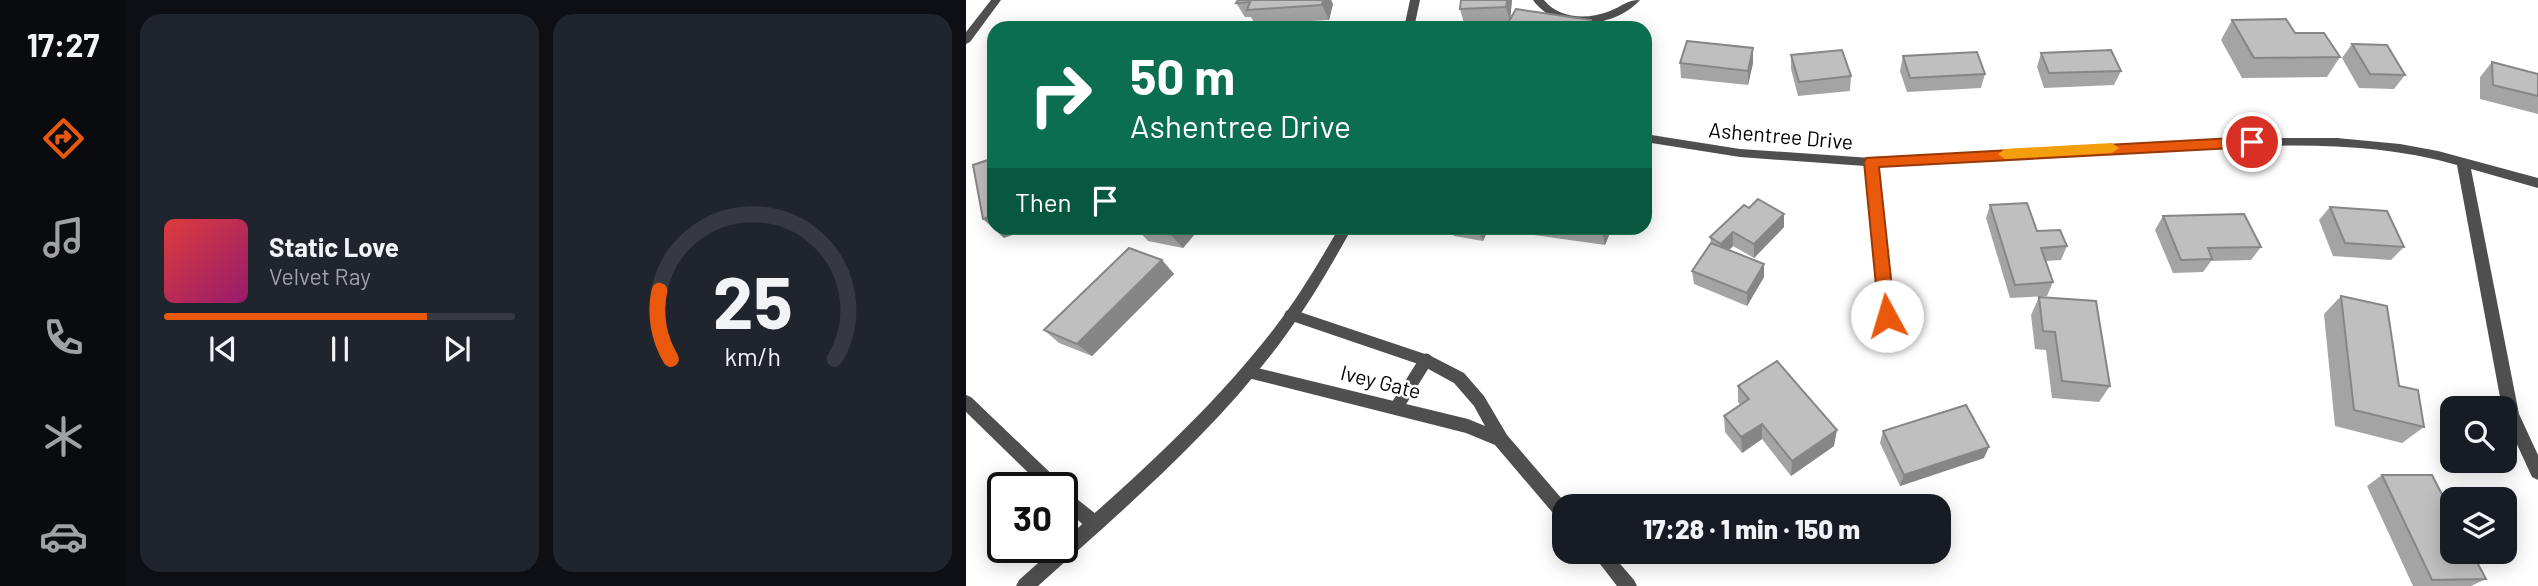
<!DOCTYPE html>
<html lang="en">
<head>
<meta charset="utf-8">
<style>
	:root { --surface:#171b24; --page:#20242c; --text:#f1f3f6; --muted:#9ea1a6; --line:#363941; --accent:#ea580c }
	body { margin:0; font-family:Barlow,sans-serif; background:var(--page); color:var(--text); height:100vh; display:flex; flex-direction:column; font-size:26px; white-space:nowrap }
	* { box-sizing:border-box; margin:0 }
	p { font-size:23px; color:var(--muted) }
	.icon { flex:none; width:38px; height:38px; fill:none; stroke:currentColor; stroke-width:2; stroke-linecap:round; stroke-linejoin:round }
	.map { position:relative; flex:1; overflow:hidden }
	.side { display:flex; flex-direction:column; gap:14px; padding:14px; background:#0d0f14; width:840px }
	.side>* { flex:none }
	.top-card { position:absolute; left:21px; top:21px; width:665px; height:214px; border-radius:21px; box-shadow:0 4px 18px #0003; background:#0b6e4f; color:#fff; overflow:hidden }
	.buttons { position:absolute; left:1474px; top:396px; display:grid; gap:14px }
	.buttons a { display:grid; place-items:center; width:77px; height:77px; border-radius:14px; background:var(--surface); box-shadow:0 4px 18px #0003; font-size:35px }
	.speed { position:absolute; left:21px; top:472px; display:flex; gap:14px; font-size:35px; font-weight:700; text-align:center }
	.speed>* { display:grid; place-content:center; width:91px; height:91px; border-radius:50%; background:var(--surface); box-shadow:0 4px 18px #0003; line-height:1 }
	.speed .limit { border:4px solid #111; border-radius:10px; background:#fff; color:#111 }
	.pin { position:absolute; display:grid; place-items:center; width:60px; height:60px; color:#fff; margin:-30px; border:4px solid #fff; border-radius:50%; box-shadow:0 2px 7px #0007 }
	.me { position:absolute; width:77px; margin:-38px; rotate:354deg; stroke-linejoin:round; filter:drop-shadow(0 0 5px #0008) }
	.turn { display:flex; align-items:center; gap:24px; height:147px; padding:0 28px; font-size:32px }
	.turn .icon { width:91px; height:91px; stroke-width:2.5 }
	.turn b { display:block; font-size:49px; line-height:60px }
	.then { display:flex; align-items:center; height:66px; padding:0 28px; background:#0003; gap:14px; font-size:26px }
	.side .widget { flex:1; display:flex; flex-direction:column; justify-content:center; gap:10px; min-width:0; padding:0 24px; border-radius:21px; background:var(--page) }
	.side .dial { align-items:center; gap:0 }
	.dial svg { height:182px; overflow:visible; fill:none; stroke:var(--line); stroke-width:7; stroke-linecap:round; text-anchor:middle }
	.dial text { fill:var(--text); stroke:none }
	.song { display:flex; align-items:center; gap:21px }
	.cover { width:84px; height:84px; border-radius:10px; background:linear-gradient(135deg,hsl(0 70% 55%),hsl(320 70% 35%)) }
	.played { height:7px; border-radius:4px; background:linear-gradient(90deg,var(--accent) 75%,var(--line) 75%) }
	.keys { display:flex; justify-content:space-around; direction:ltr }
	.side .tiles { flex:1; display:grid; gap:14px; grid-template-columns:repeat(2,1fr) }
	.trip { position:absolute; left:586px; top:494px; width:399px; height:70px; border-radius:21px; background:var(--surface); box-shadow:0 4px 18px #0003; font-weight:800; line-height:70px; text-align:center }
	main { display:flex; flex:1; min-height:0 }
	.tab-bar { display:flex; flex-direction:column; width:126px; justify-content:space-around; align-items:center; background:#090b0e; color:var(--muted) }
	.tab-bar .icon { width:49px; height:49px }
	.tab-bar .current { color:var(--accent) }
	.tab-bar b { font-size:32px; color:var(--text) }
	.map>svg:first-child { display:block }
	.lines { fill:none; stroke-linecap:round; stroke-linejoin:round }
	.service { stroke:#4f4f4f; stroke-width:13 }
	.minor { fill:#4f4f4f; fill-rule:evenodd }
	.tertiary { fill:#4f4f4f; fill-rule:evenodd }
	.wall { fill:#a4a4a4 }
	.shaded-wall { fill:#868686 }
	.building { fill:#bfbfbf; stroke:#868686; stroke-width:2 }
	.route { fill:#ea580c; stroke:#983908; stroke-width:2 }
	.slow { fill:#f59e0b }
	.labels { text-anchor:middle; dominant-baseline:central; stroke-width:5; stroke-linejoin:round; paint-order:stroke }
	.street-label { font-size:21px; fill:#000; stroke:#fff }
</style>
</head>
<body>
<main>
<nav class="tab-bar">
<b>17:27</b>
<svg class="icon current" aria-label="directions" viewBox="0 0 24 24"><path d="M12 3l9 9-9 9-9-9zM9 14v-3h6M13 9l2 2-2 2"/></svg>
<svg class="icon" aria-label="music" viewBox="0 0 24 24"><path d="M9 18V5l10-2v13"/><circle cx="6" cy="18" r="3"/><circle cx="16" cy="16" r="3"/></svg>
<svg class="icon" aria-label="phone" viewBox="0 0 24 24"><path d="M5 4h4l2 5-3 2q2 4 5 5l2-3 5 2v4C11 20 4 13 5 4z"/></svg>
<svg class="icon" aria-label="climate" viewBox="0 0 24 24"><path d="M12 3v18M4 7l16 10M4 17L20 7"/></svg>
<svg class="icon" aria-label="car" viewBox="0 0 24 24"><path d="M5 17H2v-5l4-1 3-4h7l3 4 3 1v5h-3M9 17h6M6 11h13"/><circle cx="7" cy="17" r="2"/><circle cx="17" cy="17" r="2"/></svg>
</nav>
<section class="side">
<div class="tiles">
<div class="widget">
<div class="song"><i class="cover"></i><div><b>Static Love</b><p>Velvet Ray</p></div></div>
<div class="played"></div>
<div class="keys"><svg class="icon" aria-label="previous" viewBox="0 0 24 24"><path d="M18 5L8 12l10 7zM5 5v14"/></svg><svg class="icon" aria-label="pause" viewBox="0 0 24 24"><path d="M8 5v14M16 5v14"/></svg><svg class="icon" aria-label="next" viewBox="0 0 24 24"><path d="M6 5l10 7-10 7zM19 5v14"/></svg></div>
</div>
<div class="widget dial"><svg viewBox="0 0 100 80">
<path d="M14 69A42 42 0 1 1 86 69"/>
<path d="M14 69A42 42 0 0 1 9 39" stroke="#ea580c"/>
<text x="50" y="56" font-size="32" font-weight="700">25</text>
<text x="50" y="72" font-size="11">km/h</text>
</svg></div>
</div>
</section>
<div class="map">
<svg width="1572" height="586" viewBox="0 0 1572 586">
	<rect width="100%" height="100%" fill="#fff"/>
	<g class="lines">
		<polyline class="service" points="430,408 460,360"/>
		<g class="minor">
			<polygon points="25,0 35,0 4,42 0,44 0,32"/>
			<path d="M567 0H578C593 19 622 20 644 11 657 6 660 0 674 0 648 29 590 33 567 0Z"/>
			<path d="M679 134 774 149 905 158 1286 138H1371L1434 144 1472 151 1572 178V188L1505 169 1553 414 1572 455V480L1566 477 1538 416V408H1536L1491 165C1393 137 1289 146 1189 151 1097 156 1004 161 912 166L928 316 926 320H916L914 316 899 166 774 157 679 142Z"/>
			<polygon points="325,309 465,356 498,373 518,396 541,435 602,506 598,506 598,521 592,519 529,445 500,433 278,377 276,372 278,367 283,366 502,419 519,426 508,406 488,383 455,365 320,319 318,315 320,311"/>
			<polygon points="0,395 5,397 95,483 97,488 135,518 137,524 135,530 129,532 123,530 96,506 96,488 78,488 0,412"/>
			<polygon points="624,551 643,551 668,580 671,586 651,586"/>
		</g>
		<g class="tertiary">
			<polygon points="444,0 454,0 448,28 438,28"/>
			<path d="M373 228H386C366 264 346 299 322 332 253 429 160 507 72 586H50L53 580 89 548H96V542C172 475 248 407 310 326 334 295 353 262 373 228Z"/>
		</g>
	</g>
	<g class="wall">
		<polygon points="272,0 365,0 367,4 363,20 289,24 285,17 279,17 270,3"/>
		<polygon points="495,0 546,0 544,19 625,20 627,28 539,28 543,21 498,23 494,9"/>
		<polygon points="1266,20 1329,33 1374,57 1361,77 1276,78 1255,40"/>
		<polygon points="1386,44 1439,75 1428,89 1393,88 1376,58"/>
		<polygon points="1075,53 1155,71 1148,85 1078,88 1071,67"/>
		<polygon points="825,55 885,76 884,91 832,96 825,69"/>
		<polygon points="937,56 1019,74 1015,88 941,92 934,71"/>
		<polygon points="1526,62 1572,74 1572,114 1514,99 1514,77"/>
		<polygon points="714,63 787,63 782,85 715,78"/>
		<polygon points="778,205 818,227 788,258 767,246 763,250 798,264 798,277 781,306 728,284 726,271 745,244 744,237"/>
		<polygon points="1024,205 1071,231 1101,246 1095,260 1080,261 1087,282 1081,296 1044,298 1020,218"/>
		<polygon points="1364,207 1438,247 1425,260 1367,256 1353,220"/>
		<polygon points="1197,216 1295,247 1285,260 1245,261 1237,272 1207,273 1189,230"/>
		<polygon points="170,228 234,228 217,248 182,241"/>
		<polygon points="484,228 523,228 517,241 488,236"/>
		<polygon points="566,228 646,228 639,245 568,235"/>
		<polygon points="196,260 208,274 126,356 93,343 78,330"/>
		<polygon points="1375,296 1433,386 1458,427 1436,443 1369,426 1358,314"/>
		<polygon points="1073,297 1144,386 1133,402 1086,398 1080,350 1069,349 1065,315"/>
		<polygon points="772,386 868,446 825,476 796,439 776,453 759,432 758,416 775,405 772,402"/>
		<polygon points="917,431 1018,458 934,486 914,443"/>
		<polygon points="1416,475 1520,579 1505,586 1447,586 1401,486"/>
	</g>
	<g class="shaded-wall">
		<polygon points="357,0 365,0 367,4 363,20 356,5"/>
		<polygon points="541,0 546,0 544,21 540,7"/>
		<polygon points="625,20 627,28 621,28"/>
		<polygon points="787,48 787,63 782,85 782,71"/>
		<polygon points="818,214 818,227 788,258 788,244"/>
		<polygon points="28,215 28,228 66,228 38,238 17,219"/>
		<polygon points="211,228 234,228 217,248 205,235"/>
		<polygon points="511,228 523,228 517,241"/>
		<polygon points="638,228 646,228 639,245 636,232"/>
		<polygon points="767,232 767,246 756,257 755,244"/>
		<polygon points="196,260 208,274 126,356 111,344"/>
		<polygon points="798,264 798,277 781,306 781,293"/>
		<polygon points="796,424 796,439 776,453 775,437"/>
		<polygon points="871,430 868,446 825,476 826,461"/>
		<polygon points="1023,447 1018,458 934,486 938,475"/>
	</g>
	<g class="building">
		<polygon points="272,0 357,0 356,5 281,10 284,2 270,3"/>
		<polygon points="495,0 541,0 540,7 494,9"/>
		<polygon points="550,9 625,20 621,28 539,28"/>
		<polygon points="1320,19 1329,33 1358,33 1374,57 1288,58 1266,20"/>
		<polygon points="721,41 787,48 782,71 714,63"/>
		<polygon points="1386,44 1421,45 1439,75 1404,74"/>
		<polygon points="876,50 885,76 833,82 825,55"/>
		<polygon points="1145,50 1155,71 1083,73 1075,53"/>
		<polygon points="1011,52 1019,74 944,78 937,56"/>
		<polygon points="1526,62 1572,74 1572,96 1527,85"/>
		<polygon points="28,158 28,215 17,219 7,165"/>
		<polygon points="792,199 818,214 788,244 767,232 755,244 744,237 778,205 783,208"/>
		<polygon points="1061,203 1071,231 1094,230 1101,246 1075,248 1087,282 1049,285 1024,205"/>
		<polygon points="1364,207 1421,211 1438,247 1379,243"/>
		<polygon points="1278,214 1295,247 1242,248 1246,259 1215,260 1197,216"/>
		<polygon points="173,228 211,228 205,235"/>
		<polygon points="608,228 638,228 636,232"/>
		<polygon points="745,243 798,264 781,293 726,271"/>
		<polygon points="163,248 196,260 111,344 78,330"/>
		<polygon points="1375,296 1421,306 1433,386 1452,390 1458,427 1388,410"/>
		<polygon points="1073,297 1130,301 1144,386 1096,381 1089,332 1077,331"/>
		<polygon points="811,361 871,430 826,461 796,424 775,437 758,416 783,399 772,386"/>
		<polygon points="1000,405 1023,447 938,475 917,431"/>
		<polygon points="1416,475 1466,475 1486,514 1486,551 1505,551 1520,579 1466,580"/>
	</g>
	<polygon class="route" points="1286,137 1293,142 1286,147 913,167 929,316 926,321 915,321 913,316 898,162 900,158"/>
	<polygon class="slow" points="1146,143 1153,148 1146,153 1039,159 1032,154 1039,149"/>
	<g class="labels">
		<g class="street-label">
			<text transform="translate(815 135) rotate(5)">Ashentree Drive</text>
			<text transform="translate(415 381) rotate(14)">Ivey Gate</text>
		</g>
	</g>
</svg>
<div class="buttons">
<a><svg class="icon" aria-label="search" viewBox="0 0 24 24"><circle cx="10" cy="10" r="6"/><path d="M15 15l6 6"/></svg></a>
<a><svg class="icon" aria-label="layers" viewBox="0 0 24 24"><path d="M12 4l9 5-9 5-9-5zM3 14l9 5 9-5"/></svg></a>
</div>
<div class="speed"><div class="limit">30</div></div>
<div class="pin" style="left:1286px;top:142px;background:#d93025"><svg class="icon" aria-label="arrive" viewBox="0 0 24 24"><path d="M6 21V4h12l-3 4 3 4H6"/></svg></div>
<svg class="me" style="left:921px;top:316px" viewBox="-20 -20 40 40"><circle r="19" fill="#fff"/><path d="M0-13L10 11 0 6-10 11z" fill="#ea580c"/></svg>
<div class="trip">17:28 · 1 min · 150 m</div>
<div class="top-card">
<div class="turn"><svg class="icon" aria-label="right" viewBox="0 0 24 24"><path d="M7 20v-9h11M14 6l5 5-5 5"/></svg><div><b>50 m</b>Ashentree Drive</div></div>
<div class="then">Then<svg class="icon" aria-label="arrive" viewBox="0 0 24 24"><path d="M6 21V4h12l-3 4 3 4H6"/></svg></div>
</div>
</div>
</main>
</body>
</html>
